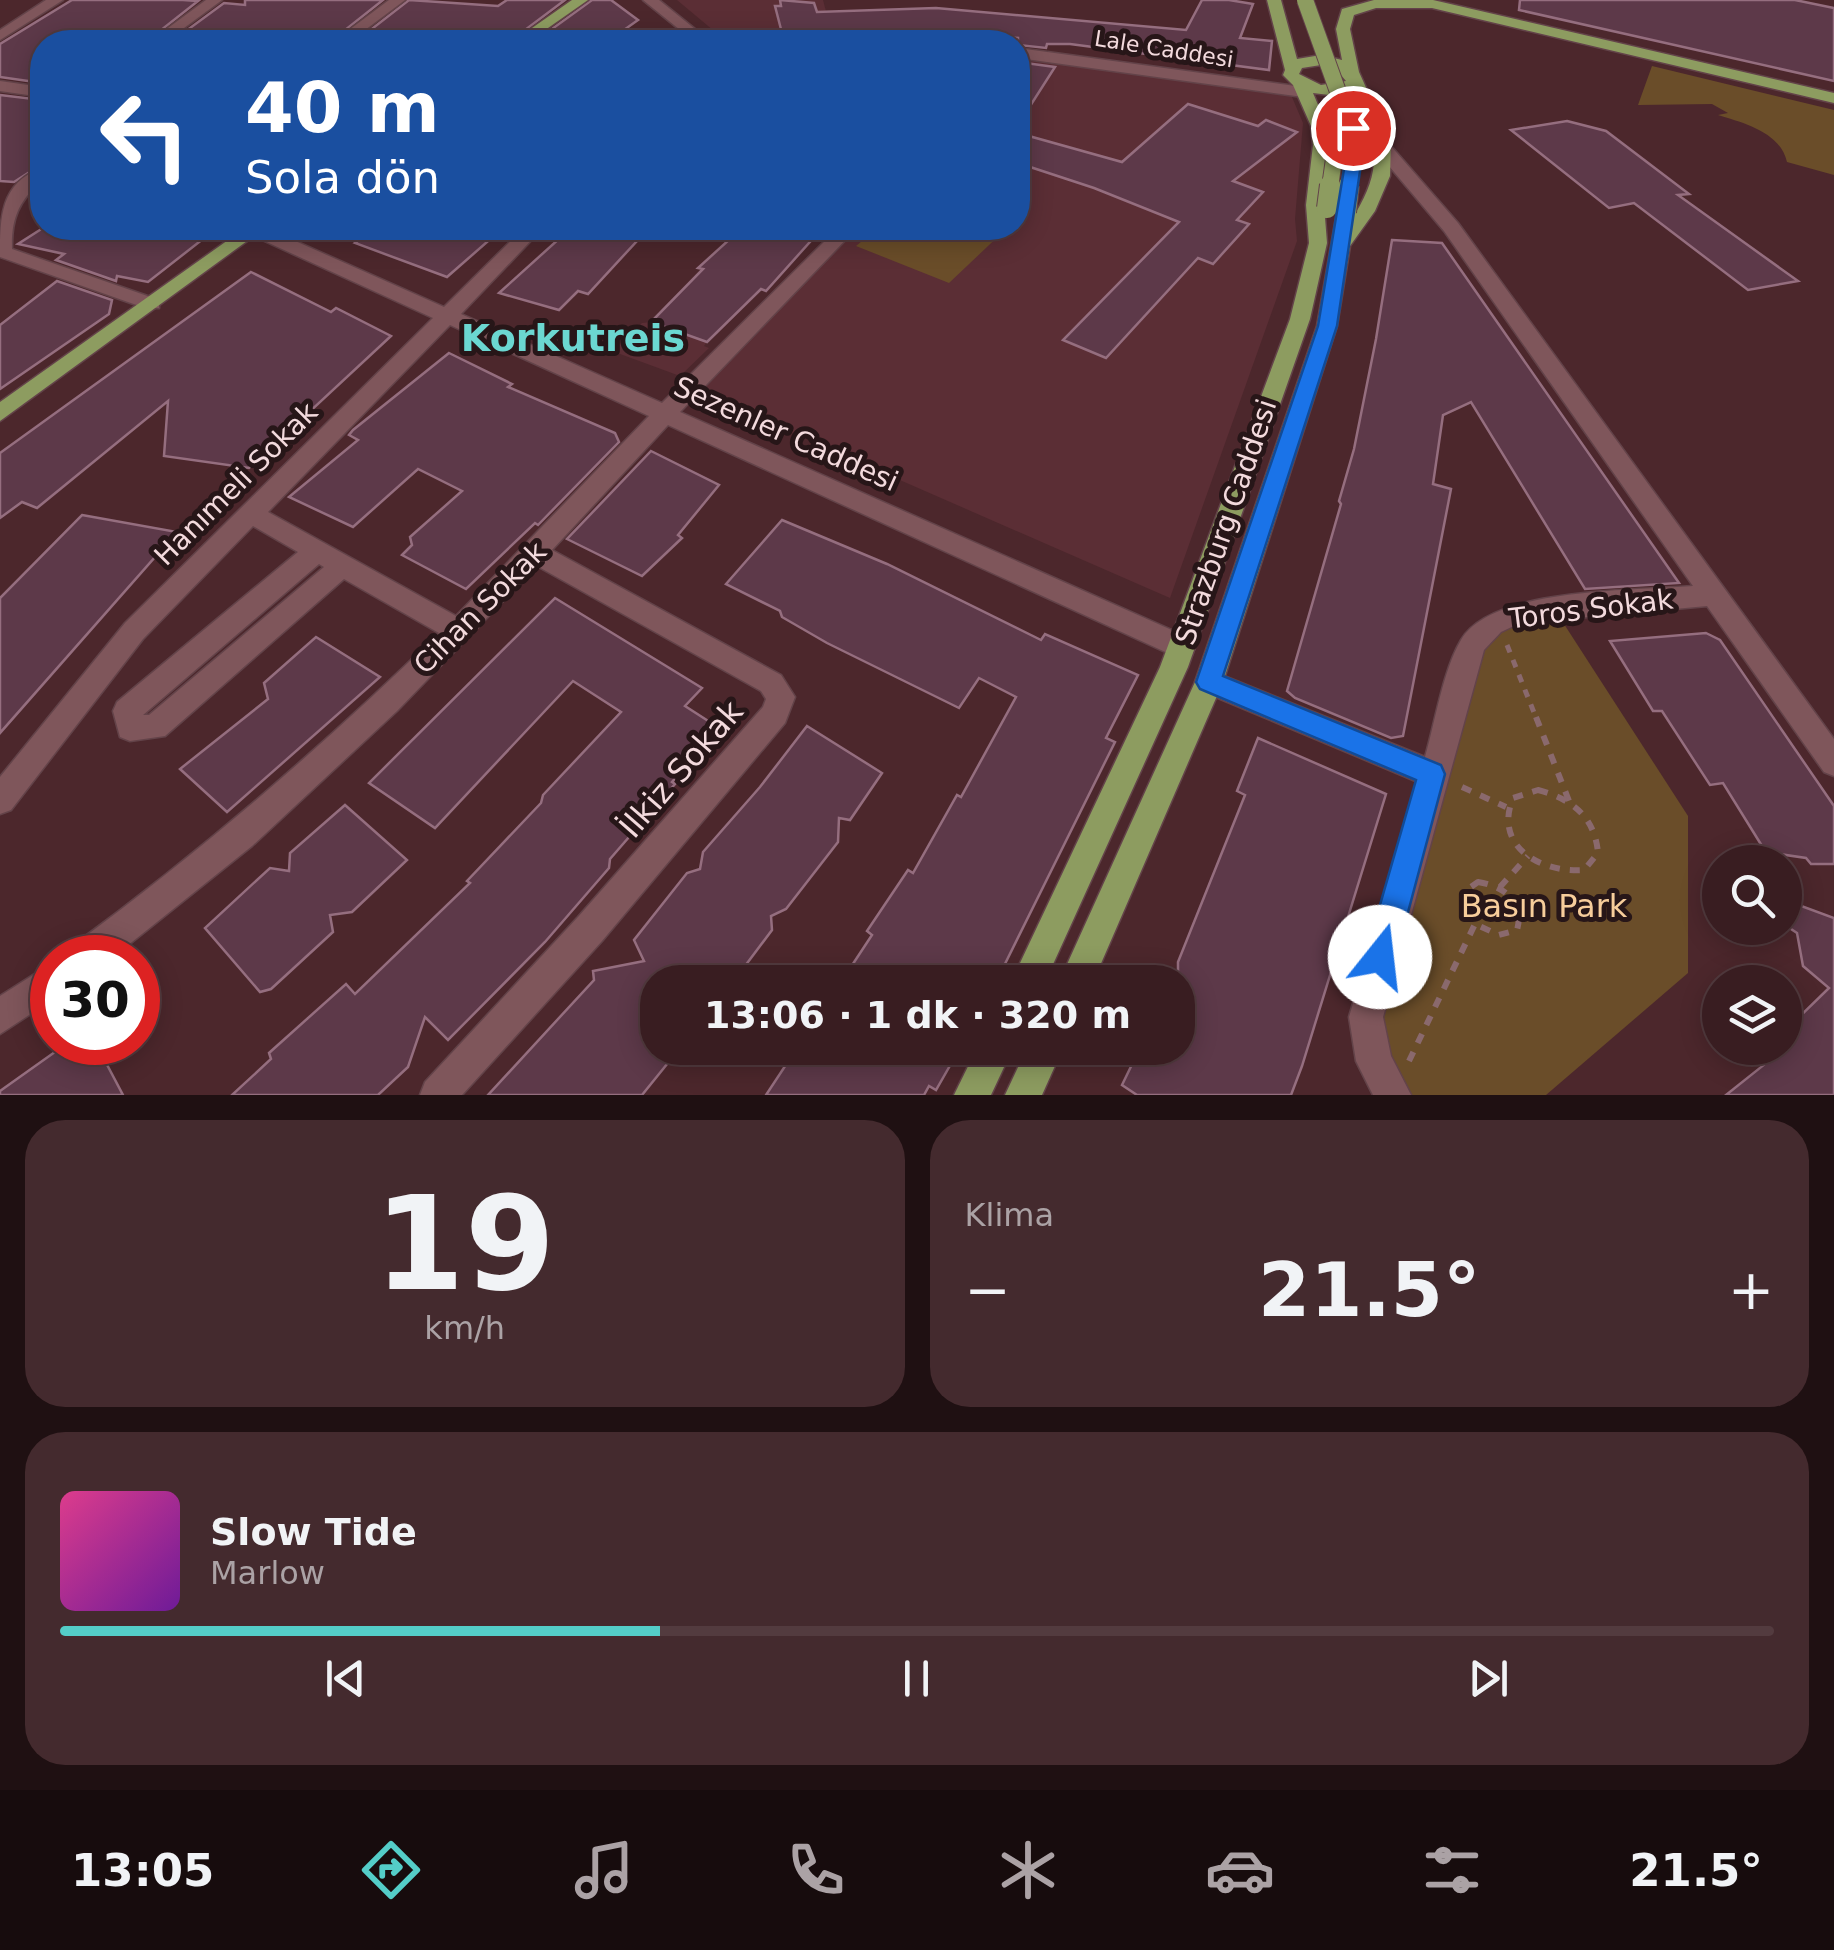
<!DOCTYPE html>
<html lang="tr">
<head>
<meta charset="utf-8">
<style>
	:root { --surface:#391d21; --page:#442a2e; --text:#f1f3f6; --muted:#aba2a5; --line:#533b3f; --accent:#54cdc8 }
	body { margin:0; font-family:"DejaVu Sans",sans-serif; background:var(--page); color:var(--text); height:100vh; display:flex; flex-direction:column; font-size:38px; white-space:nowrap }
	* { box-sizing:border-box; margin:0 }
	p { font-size:32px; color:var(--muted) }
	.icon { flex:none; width:55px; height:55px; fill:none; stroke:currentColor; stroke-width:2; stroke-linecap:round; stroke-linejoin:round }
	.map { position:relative; height:1095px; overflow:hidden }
	.panel { display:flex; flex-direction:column; gap:25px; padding:25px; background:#1f1012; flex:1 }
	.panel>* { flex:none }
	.hud { position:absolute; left:30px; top:30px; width:1000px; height:210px; border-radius:40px; box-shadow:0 5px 25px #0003,0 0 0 2px var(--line); background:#1a4fa0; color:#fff; overflow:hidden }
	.tools { position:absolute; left:1702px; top:845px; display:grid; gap:20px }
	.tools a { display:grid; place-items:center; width:100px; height:100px; border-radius:50%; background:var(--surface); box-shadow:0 5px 25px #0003,0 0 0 2px var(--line); font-size:50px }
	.speed { position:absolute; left:30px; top:935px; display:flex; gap:20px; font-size:50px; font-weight:700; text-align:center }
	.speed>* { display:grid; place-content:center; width:130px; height:130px; border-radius:50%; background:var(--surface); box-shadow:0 5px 25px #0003,0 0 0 2px var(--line); line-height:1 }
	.speed .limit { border:15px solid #d22; background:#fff; color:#111 }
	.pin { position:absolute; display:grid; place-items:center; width:85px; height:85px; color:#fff; margin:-42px; border:5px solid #fff; border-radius:50%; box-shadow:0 2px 10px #0007 }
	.me { position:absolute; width:110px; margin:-55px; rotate:16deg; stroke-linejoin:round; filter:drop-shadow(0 0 8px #0008) }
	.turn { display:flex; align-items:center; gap:35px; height:210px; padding:0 50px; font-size:45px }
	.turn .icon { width:130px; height:130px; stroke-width:2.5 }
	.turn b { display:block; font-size:70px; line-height:85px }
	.big { font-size:75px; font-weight:700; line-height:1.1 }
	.panel .widget { flex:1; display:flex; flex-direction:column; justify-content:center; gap:15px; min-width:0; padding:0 35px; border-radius:40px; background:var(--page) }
	.panel .dial { align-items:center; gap:0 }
	.dial b { font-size:130px; line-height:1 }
	.song { display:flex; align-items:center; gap:30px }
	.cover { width:120px; height:120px; border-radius:15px; background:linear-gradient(135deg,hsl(330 70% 55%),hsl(280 70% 35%)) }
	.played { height:10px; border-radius:5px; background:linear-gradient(90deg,var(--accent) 35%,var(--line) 35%) }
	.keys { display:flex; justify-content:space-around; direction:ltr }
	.heat { display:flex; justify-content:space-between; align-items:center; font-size:55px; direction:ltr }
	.panel .tiles { flex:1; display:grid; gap:25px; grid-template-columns:1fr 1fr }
	.widget:last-child { grid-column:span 2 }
	.trip { position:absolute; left:640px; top:965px; width:555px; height:100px; border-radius:40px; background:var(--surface); box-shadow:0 5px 25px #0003,0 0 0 2px var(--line); font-weight:700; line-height:100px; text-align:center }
	.menu { display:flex; height:160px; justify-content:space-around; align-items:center; background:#170c0d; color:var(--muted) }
	.menu .icon { width:70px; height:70px }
	.menu .selected { color:var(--accent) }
	.menu b { font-size:45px; color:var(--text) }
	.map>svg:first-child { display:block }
	.built { fill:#5b2e35 }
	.green { fill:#6a4d29 }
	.building { fill:#5d3949; stroke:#956e7f; stroke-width:2.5 }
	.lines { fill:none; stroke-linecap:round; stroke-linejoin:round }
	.minor-casing { stroke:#634349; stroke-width:3 }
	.major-casing { stroke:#634349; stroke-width:3 }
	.path-far1 { stroke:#8a696d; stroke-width:5; stroke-dasharray:8 8; stroke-linecap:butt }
	.path { stroke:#8a696d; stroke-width:6; stroke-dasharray:10 10; stroke-linecap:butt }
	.minor { fill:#7f565b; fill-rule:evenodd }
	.major { fill:#8d9c60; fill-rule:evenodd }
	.major-bridge-far1-casing { stroke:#634349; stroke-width:18; stroke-linecap:butt }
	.major-bridge-casing { stroke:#634349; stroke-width:22; stroke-linecap:butt }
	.major-bridge-far1 { stroke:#8d9c60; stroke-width:16 }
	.major-bridge { stroke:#8d9c60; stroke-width:20 }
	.route { fill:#1a73e8; stroke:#114b97; stroke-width:2.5 }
	.labels { text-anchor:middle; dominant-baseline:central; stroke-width:10; stroke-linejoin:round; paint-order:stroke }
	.far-street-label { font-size:22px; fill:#f3dadd; stroke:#271618 }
	.street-label { font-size:28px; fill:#f3dadd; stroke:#271618 }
	.near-street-label { font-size:32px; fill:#f3dadd; stroke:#271618 }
	.near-park-label { font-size:32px; fill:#f7cd9b; stroke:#271618 }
	.district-label { font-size:38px; font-weight:bold; fill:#6bd7d1; stroke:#271618 }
</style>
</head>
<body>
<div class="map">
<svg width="1834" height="1095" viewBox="0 0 1834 1095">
	<rect width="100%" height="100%" fill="#4c272c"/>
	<g class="built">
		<polygon points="677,0 823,0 833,38 726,41"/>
		<polygon points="1018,53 1289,90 1303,123 1295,219 1297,241 1170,598 689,388 848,228 1018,228"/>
		<polygon points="651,322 707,342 704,346 709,348 680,376 612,351 642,323"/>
	</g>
	<g class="green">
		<path d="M1652 66 1834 110V175L1787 162C1780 132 1744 123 1718 115L1728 113 1712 104 1638 105Z"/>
		<polygon points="878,228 1007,228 949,283 856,246"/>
		<polygon points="1553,607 1688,816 1688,973 1546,1095 1393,1095 1367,1040 1481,630"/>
	</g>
	<g class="building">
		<polygon points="72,0 183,0 198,1 146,42 42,42 42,83 0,77 0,44"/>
		<polygon points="245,0 383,0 330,42 171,42 224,3 245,5"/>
		<polygon points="409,0 498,6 507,0 565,0 509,42 355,42"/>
		<polygon points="592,0 611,0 638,20 607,42 534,42"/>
		<polygon points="780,0 814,3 817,12 936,8 1186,30 1202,0 1229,0 1253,4 1240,38 1272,41 1269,70 1070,44 1047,44 1046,48 1018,45 1018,38 939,32 842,39 840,32 783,37 775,6 781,6"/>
		<polygon points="1520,0 1795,0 1834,8 1834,81 1519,10"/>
		<polygon points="1018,62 1055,67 1018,125"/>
		<polygon points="0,95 42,100 42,164 14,182 0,181"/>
		<polygon points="1188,104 1258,126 1266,120 1297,132 1233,181 1263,192 1237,220 1249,224 1213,264 1198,258 1106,358 1063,340 1179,222 1094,188 1018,163 1018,133 1122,162"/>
		<polygon points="1567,121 1606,131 1689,194 1678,195 1798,281 1748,290 1634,203 1609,208 1511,130"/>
		<polygon points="43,228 217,228 148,282 117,276 116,281 56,260 64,254 18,244"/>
		<polygon points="376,228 503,228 447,277 355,243"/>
		<polygon points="571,228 649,228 588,294 578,291 559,310 499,293"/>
		<polygon points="742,228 799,228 817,234 766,291 761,289 707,342 651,322 703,269 698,268"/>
		<polygon points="1392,240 1442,243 1679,583 1585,589 1471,402 1443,415 1433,484 1451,489 1403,736 1391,738 1295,698 1287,691 1341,504 1339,501 1354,449 1376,339"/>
		<polygon points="251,272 331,312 336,308 391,336 249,468 164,456 168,401 37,508 22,502 0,518 0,453"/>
		<polygon points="57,281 112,300 109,314 0,389 0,325"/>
		<polygon points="449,353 512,384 508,387 615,433 619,442 538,525 535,523 466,589 402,555 412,545 410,537 462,491 418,469 353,527 289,497 358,440 349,435 353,430"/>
		<polygon points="651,451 719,485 678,535 682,538 642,576 567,539"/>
		<polygon points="82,515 177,532 0,733 0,598"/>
		<polygon points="782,520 887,564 1041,640 1045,634 1138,675 1106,738 1115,742 996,982 841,982 872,935 867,931 908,870 913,873 957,795 961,797 1016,697 979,678 959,708 827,643 782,617 780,611 726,584"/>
		<polygon points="555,598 702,688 685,706 716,726 676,773 678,775 672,782 675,784 610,859 609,868 545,942 448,1040 425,1017 408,1067 378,1095 232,1095 271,1059 269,1053 346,984 355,994 470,883 467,881 541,803 543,795 621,712 573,681 435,828 369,783"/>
		<polygon points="1706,633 1720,640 1834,806 1834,864 1811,864 1806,858 1772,853 1762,846 1723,783 1710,785 1662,711 1653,711 1610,641"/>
		<polygon points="316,637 380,677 227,812 180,769 268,699 264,683"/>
		<polygon points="807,726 882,773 850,820 839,818 838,842 786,909 771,916 772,930 733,982 658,982 658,1048 680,1048 642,1095 488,1095 594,980 593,971 644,961 634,940 687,873 700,869 703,852 760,787"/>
		<polygon points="1258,738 1386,794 1302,1066 1291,1095 1137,1095 1122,1085 1140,1048 1178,1048 1178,962 1245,795 1237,791"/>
		<polygon points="345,805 407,860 352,912 330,915 333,932 271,989 260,992 205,928 270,868 289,871 290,853"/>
		<polygon points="1785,900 1834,918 1834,1095 1726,1095 1785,1048 1793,1038 1791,1025 1829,988 1803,966 1797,933 1785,925"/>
		<polygon points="69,1042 95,1042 123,1095 0,1095 0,1091"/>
		<polygon points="797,1048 960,1048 936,1090 929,1086 924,1095 766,1095"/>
	</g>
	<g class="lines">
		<g class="minor-casing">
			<g id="minor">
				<polygon points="46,0 63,0 0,40 0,30"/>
				<polygon points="206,0 222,0 165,42 149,42"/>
				<polygon points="389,0 405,0 349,42 333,42"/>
				<polygon points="643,0 659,0 711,42 695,42"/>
				<polygon points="1018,48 1303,87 1311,92 1303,97 1018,58"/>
				<polygon points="0,81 42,87 42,97 0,91"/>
				<path d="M1378 145H1390L1458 223 1834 739V776L1824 772 1707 606 1520 623 1501 632 1484 650 1383 1017 1391 1056 1411 1095H1373L1356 1061 1349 1017 1418 782 1199 690 1195 682 1199 674 1209 670 1219 674 1425 757C1435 723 1443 670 1461 640 1492 587 1635 591 1693 586L1444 231 1378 153Z"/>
				<path d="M42 168V181C19 200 11 219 12 249L159 300V308H145L0 257C0 218 0 183 42 168Z"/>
				<path d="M246 228H266L444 307 524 228H543L461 314 662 403 838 228H857L680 412 1192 639 1195 647 1192 655 1182 658 1172 655 668 425 552 550 781 675 795 697 785 723 602 941 462 1095H420L425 1082 578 917 763 707 766 699 761 691 537 566 397 711 252 846 112 958H68L72 946C203 850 323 746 439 633L344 579 165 736 130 741 120 737 113 711 117 702 298 552 253 526 143 639 11 810 0 814V777L125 623 433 318 247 233ZM450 325 649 416 456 616 268 512ZM319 564 324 567 149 715H143Z"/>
				<polygon points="52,963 52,1000 0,1034 0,996"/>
			</g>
		</g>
		<g class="major-casing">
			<g id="major">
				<polygon points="572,0 588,0 528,42 512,42"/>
				<path d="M1267 0H1281L1297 59 1321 55 1342 60 1336 29 1342 9 1374 0H1433L1834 93V103L1432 8H1376L1354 15 1350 29 1359 72 1391 143 1390 176 1375 211 1350 246 1337 326 1223 682 1093 982H1059L1195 682 1317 326 1337 212 1346 207 1352 208 1355 214C1385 165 1376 139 1353 90L1329 95 1313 93 1327 126 1329 145 1324 205 1327 243 1310 319 1188 667 1045 982H1011L1160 667 1290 319 1309 243 1306 205 1313 145 1311 126 1293 85 1283 75 1285 70ZM1321 65 1335 68 1346 81 1321 85 1299 74 1302 68Z"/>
				<polygon points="245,228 265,228 0,421 0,402"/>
				<polygon points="977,1048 1013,1048 991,1095 954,1095"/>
				<polygon points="1027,1048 1063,1048 1042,1095 1005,1095"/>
			</g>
		</g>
		<polyline class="path-far1" points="1507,645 1537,720"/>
		<g class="path">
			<polyline points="1536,717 1569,801"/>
			<polyline points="1462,787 1506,807"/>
			<path d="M1538 790C1572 799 1595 817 1598 853L1584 870C1541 873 1493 847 1513 798Z"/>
			<path d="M1478 882C1504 886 1525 902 1517 930L1499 935 1475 924 1463 898 1465 891Z"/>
			<polyline points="1500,887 1528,856"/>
			<polyline points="1409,1061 1475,924"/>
		</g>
		<use href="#minor" class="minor"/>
		<use href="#major" class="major"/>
		<g class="major-bridge-far1-casing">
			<g id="major-bridge-far1">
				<polyline points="1305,0 1355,139 1349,187"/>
				<polyline points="1330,187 1338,131"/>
			</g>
		</g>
		<g class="major-bridge-casing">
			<g id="major-bridge">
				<polyline points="1327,208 1330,185"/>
				<polyline points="1346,212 1349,185"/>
			</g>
		</g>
		<use href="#major-bridge-far1" class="major-bridge-far1"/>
		<use href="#major-bridge" class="major-bridge"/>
	</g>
	<polygon class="route" points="1353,123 1361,128 1363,151 1337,326 1223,676 1441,765 1445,774 1396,957 1391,968 1380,972 1370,968 1365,957 1416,780 1200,689 1196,682 1318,326 1347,151 1345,128"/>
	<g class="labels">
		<g class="far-street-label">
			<text transform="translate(1164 49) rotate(9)">Lale Caddesi</text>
		</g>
		<g class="street-label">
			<text transform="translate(786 434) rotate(24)">Sezenler Caddesi</text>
			<text transform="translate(236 484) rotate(-45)">Hanımeli Sokak</text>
			<text transform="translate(1226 522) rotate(-71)">Strazburg Caddesi</text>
			<text transform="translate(480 608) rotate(-45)">Cihan Sokak</text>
			<text transform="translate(1591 609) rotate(-7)">Toros Sokak</text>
		</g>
		<g class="near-street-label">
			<text transform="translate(681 769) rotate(-49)">İlkiz Sokak</text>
		</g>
		<g class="near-park-label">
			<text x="1544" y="906">Basın Park</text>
		</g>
		<g class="district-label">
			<text x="573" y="338">Korkutreis</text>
		</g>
	</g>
</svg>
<div class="tools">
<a><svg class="icon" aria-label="search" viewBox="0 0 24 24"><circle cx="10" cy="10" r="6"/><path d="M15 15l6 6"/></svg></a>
<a><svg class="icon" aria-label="layers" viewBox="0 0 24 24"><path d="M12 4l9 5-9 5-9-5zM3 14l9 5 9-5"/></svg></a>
</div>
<div class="speed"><div class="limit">30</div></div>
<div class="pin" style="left:1353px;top:128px;background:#d93025"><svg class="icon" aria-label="arrive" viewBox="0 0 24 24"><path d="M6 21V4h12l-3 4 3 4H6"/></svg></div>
<svg class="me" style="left:1380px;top:957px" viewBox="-20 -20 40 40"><circle r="19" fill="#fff"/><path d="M0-13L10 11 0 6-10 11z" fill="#1a73e8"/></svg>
<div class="trip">13:06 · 1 dk · 320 m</div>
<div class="hud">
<div class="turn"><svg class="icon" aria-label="left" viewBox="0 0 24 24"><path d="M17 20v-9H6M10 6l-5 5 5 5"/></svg><div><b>40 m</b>Sola dön</div></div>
</div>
</div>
<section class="panel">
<div class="tiles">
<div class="widget dial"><b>19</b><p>km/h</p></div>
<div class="widget"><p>Klima</p>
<div class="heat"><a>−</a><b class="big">21.5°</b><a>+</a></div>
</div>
<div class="widget">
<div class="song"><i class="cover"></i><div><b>Slow Tide</b><p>Marlow</p></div></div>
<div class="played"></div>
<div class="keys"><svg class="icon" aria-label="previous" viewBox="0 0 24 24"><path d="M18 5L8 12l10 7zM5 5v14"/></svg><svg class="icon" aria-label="pause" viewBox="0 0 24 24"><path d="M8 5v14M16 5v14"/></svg><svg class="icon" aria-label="next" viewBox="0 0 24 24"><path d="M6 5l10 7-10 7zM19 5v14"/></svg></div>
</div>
</div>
</section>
<nav class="menu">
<b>13:05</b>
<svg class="icon selected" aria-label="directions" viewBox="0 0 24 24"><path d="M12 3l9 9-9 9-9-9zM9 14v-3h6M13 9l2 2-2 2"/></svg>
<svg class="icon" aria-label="music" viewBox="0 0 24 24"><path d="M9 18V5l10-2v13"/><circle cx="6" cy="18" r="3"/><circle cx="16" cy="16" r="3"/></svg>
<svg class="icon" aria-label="phone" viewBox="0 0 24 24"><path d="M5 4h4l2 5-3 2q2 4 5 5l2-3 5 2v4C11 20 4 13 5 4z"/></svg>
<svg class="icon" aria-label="climate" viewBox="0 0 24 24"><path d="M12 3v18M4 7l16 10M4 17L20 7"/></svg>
<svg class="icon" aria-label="car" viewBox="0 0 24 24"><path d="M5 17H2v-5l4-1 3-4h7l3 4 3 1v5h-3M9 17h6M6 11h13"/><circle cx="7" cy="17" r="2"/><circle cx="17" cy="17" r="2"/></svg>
<svg class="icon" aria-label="filters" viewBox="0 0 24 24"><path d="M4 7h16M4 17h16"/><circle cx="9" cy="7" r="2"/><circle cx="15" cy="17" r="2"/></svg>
<b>21.5°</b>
</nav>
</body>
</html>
